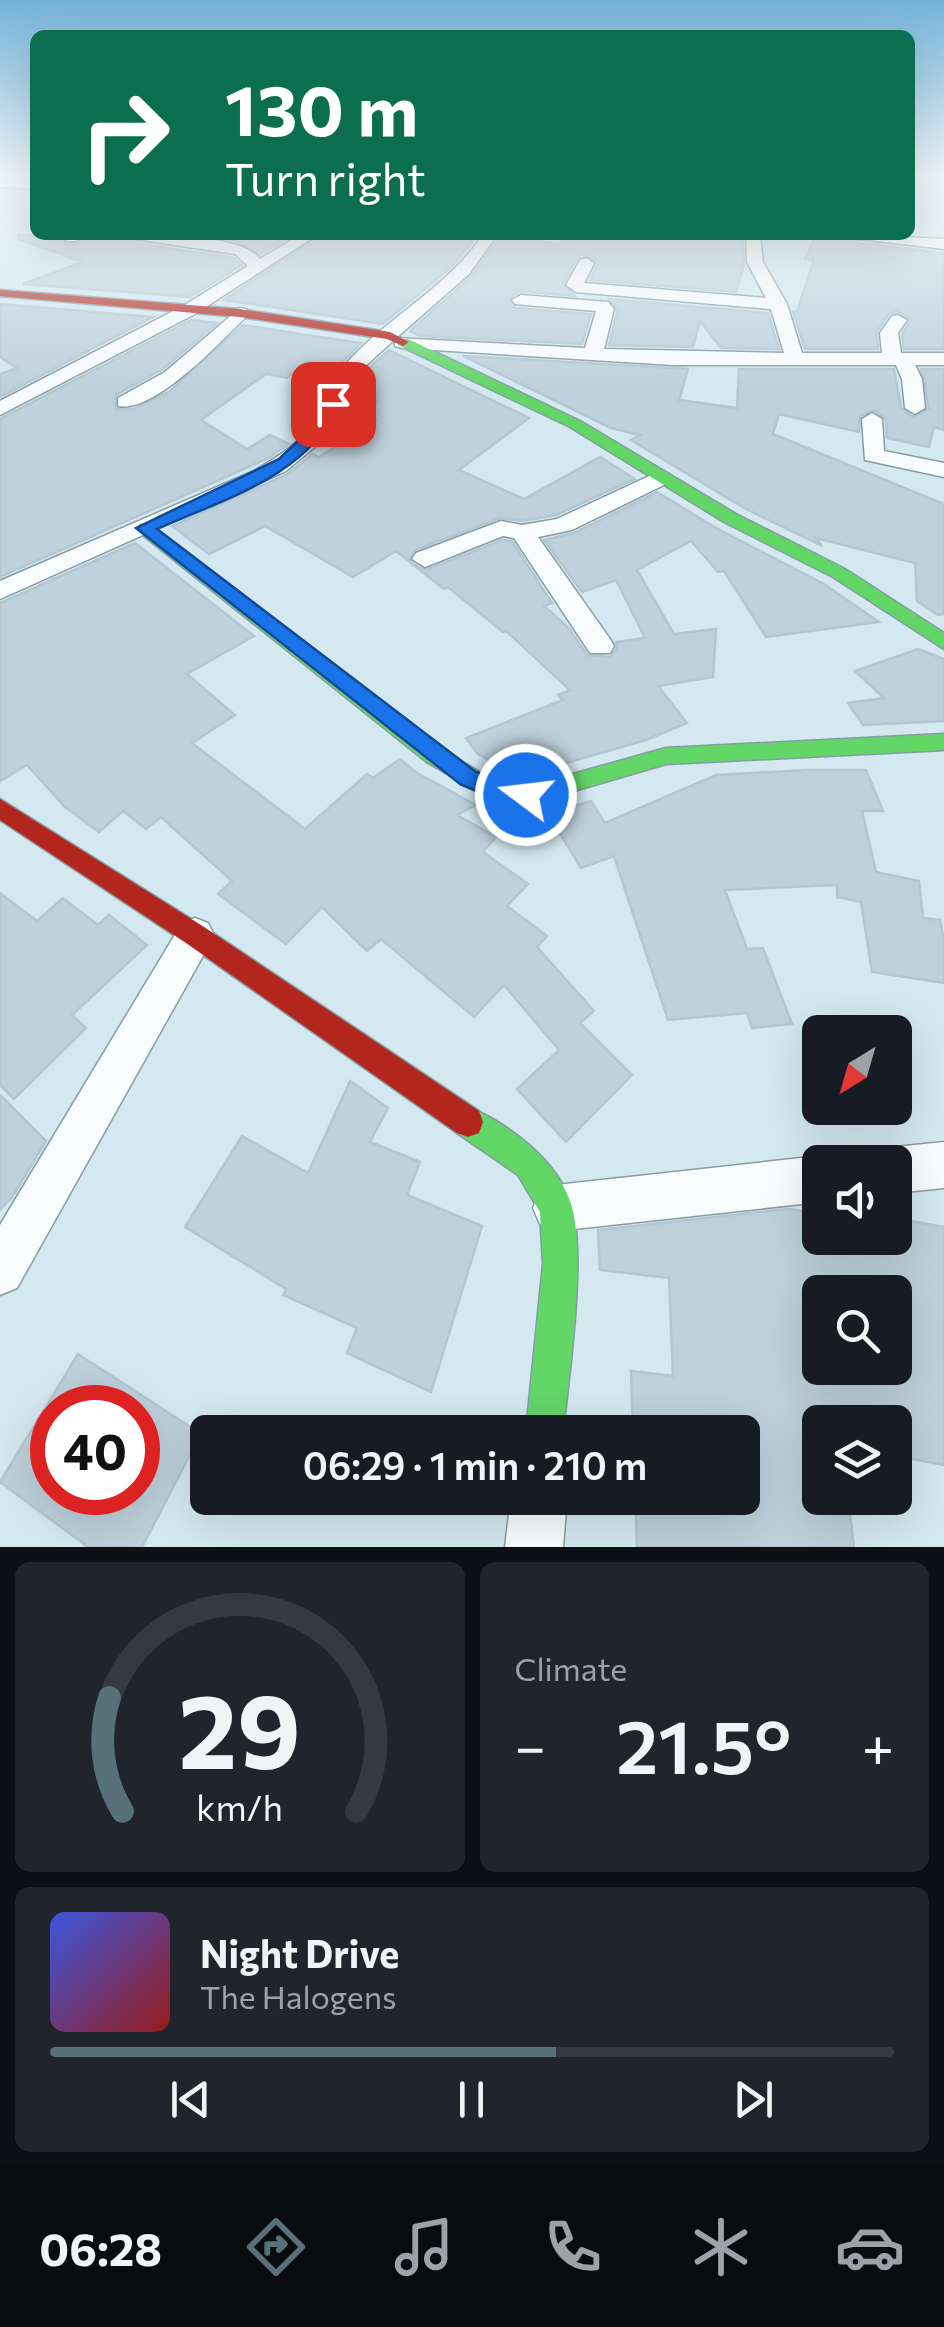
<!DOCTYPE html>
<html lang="en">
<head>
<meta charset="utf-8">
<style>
	:root { --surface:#171b24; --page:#20242c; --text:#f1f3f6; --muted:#9ea1a6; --line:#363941; --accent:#577079 }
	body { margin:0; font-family:Commissioner,sans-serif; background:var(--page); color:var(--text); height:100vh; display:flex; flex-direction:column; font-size:38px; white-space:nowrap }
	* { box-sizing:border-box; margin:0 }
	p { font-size:32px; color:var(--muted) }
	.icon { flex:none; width:55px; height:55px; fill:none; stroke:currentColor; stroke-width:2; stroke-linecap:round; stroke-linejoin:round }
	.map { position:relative; height:1547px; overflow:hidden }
	.panel { display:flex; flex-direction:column; gap:15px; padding:15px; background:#0d0f14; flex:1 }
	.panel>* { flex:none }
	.banner { position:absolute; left:30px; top:30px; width:885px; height:210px; border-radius:15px; box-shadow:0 10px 40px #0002; background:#0b6e4f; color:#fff; overflow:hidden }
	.needle { width:65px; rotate:217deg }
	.buttons { position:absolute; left:802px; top:1015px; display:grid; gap:20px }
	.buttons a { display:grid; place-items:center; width:110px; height:110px; border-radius:15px; background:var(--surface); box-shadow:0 10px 40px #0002; font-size:50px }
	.speed { position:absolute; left:30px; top:1385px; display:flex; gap:20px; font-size:50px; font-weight:700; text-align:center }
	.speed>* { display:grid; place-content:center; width:130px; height:130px; border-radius:50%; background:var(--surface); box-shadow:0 10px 40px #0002; line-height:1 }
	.speed .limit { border:15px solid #d22; background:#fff; color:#111 }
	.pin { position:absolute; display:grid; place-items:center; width:85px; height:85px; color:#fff; margin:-42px; border-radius:20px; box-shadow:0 5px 15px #0006 }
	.me { position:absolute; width:110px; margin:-55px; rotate:285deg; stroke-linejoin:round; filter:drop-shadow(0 0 8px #0008) }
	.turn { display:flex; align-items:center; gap:35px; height:210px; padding:0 30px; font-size:45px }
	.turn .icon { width:130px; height:130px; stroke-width:2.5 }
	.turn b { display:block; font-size:70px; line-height:85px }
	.big { font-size:75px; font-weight:600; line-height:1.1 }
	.panel .tile { flex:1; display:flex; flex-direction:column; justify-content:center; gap:15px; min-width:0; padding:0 35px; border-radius:15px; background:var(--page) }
	.panel .dial { align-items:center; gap:0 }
	.dial svg { height:260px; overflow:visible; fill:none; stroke:var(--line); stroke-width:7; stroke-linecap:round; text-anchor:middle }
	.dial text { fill:var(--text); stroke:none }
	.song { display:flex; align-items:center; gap:30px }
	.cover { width:120px; height:120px; border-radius:15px; background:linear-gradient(135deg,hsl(230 70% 55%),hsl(0 70% 35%)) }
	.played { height:10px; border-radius:5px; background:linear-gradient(90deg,var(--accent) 60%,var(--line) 60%) }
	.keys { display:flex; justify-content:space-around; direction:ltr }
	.heat { display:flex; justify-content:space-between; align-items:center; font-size:55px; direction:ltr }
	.panel .tiles { flex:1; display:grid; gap:15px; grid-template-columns:1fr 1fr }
	.tile:last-child { grid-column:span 2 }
	.trip { position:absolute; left:190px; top:1415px; width:570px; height:100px; border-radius:15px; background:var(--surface); box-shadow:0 10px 40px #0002; font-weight:600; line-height:100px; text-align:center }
	.menu { display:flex; height:160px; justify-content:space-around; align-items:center; background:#090b0e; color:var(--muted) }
	.menu .icon { width:70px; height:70px }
	.menu .on { color:var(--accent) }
	.menu b { font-size:45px; color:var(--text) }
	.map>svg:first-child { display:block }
	.building { fill:#bdd0db; stroke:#b4c6d1; stroke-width:2.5; fill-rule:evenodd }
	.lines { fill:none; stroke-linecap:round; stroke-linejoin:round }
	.street-casing { stroke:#869ca4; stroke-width:3 }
	.fast-casing { stroke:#869ca4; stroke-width:3 }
	.jam-casing { stroke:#869ca4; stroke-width:3 }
	.street { fill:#f9fcfd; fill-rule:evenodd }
	.fast { fill:#63d668; fill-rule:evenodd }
	.jam { fill:#b3261e; fill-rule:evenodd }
	.route { fill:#1a73e8; stroke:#114b97; stroke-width:2.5 }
</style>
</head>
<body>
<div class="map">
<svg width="944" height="1547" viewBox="0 0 944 1547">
	<rect width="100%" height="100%" fill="#d4e8f0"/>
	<g class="building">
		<polygon points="19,235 62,235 66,245 78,244 90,235 124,235 134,243 233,258 242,265 190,297 23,284 83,262 18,239"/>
		<polygon points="204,235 293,235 260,254 238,242"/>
		<polygon points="321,235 478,235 451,267 383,324 224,300"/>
		<polygon points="501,235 559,244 566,236 602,240 606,235 742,235 744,264 736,292 590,280 598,262 585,254 577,258 563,283 575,296 521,291 508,299 515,308 591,314 582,344 420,336 410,331 471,277"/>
		<polygon points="816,235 849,235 860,243 944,253 944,349 904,349 902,334 911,319 897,311 889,314 877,331 878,349 805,349 793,312 797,312 814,260 805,259"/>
		<polygon points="609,299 768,313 779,349 721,348 700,321 693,347 609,345 618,310"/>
		<polygon points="0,304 153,317 0,397 0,374 17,368 0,357"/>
		<polygon points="191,320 217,323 163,369 116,395 115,409 134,409 170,391 243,325 361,343 343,361 329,386 291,374 287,378 266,374 201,420 247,449 270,435 289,444 269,458 0,577 0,419"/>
		<polygon points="389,350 529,418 459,470 524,499 600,457 635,479 556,515 522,521 500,518 415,550 410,562 396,551 353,577 265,526 209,554 172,526 288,474 312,454 319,457 376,420 357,413 376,401 353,394 364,372"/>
		<polygon points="463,356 688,369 679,400 737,408 739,369 894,369 901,408 913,417 929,408 921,369 944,369 944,430 934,427 929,447 887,438 886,419 874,410 860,416 859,432 779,414 773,434 944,504 944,614 938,615 917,601 915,563 816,538 822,546 744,508 631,440 640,435 611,428"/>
		<polygon points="657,492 716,528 824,584 879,622 766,637 724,571 718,572 691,541 637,570 674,634 716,629 713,677 658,686 687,723 646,740 542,770 498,766 477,753 466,738 563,700 558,695 570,690 506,631 503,632 448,587 444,589 411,563 426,570 503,540 512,541 552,603 544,606 569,628 587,655 610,657 617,648 616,642 645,638 616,580 582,592 544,540 574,533"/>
		<polygon points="135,543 254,636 187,674 235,715 192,743 305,829 367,774 373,778 400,759 417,773 476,805 457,815 496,837 483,852 528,884 507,906 547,936 537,947 594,1011 580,1023 632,1075 566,1142 517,1089 559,1050 504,985 474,1017 381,939 367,951 322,907 286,944 218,894 232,881 161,817 146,829 123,811 99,832 65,807 27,765 0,781 0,603"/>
		<polygon points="918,649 944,659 944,721 863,725 848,703 884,698 855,671"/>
		<polygon points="806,770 866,770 883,811 862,811 876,872 919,881 923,918 940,920 944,940 944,983 872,972 861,902 837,897 837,885 725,890 747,949 763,948 792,1024 752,1028 747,1013 668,1020 614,856 581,868 548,814 591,801 605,823 716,775"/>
		<polygon points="0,893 37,921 63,898 98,925 109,915 147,945 72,1015 86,1028 14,1099 0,1085"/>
		<polygon points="350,1081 388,1108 370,1142 420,1162 407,1195 482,1226 431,1392 347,1353 357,1328 283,1295 286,1289 185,1227 242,1136 308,1173"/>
		<polygon points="0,1095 46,1141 13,1196 0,1210"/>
		<path d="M787 1209 812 1212 816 1238H895V1218L944 1227V1465L895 1456V1422H820V1498H848L854 1547H637L635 1498H742V1432H633L631 1371 673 1376 669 1278 600 1270 598 1230ZM820 1292H895V1368H820Z"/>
		<path d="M78 1354 201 1434 142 1547H88L0 1482ZM52 1408H138V1492H52Z"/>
	</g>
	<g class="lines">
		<g class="street-casing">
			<g id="street">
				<polygon points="0,179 35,181 35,189 0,187"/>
				<polygon points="66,235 86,235 76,241 66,241"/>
				<path d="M128 235C156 235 244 235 260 259L300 235H317L195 314 0 415V401L183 306 248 266 235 254 135 239Z"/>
				<path d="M483 235H497L469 274 396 338 585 348 596 311 515 304 512 300 521 295 608 302 614 309 604 349 784 353 771 309 576 292 566 285 580 260 586 258 594 263 584 283 766 298 747 262 746 235H760L763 262 787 304 802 353H882L880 333 892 316 898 315 907 320 898 333 901 353H944V365H915L922 379 925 408 915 414 905 408 902 379 896 365H673L402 348 395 346V339L361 370 324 439 286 471 0 599V581L254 471C276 458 299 444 314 423 329 401 334 375 353 356 395 313 448 286 483 235Z"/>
				<polygon points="853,235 944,239 944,249 860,239"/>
				<path d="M240 308 246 309V317C221 341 154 414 118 406V398L165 372Z"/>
				<polygon points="872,413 882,419 884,451 944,463 944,477 865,460 862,419"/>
				<polygon points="662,470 673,477 670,482 572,530 538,537 610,639 614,646 610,653 590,653 514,538 503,536 425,567 412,559 416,553 501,521 522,525 557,519"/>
				<polygon points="195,918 208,923 214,935 208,947 17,1288 0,1295 0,1225 182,923"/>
				<polygon points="944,1142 944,1188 895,1193 895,1162 875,1162 879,1154 895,1147"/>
				<polygon points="820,1156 835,1162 820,1162 820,1202 556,1231 540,1224 533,1208 540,1192 556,1185"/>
				<polygon points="511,1498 567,1498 563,1547 505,1547"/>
			</g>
		</g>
		<g class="fast-casing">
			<g id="fast">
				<polygon points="398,339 408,339 580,421 736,514 845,569 944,633 944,649 833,577 724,522 570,427 398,345"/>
				<polygon points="145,523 444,751 490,778 533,785 666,748 944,734 944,750 666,764 533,803 485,795 428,763 139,532 139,524"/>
				<path d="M468 1107C509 1124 559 1161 572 1207 586 1260 569 1375 563 1432H526L543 1264 540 1212 518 1175 457 1133 453 1122 457 1111Z"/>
			</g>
		</g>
		<g class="jam-casing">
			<g id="jam">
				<polygon points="0,290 240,309 390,332 409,342 403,346 387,339 240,317 0,296"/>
				<polygon points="0,799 204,927 479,1111 483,1122 479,1133 468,1137 457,1133 186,943 0,820"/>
			</g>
		</g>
		<use href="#street" class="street"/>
		<use href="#fast" class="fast"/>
		<use href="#jam" class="jam"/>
	</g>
	<linearGradient id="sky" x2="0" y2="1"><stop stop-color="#75b2da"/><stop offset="0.45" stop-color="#ecf5f8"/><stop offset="1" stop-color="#ecf5f8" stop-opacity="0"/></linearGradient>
	<rect width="944" height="391" fill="url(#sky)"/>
	<path class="route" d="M333 399 340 404C308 476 224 499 157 529L476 772 534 788 537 795 534 801C511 809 481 793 460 784L136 528 279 459 317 423 326 404Z"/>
</svg>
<div class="buttons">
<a><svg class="needle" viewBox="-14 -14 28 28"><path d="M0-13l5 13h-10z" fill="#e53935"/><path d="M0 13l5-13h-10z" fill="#9ea1a6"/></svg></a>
<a><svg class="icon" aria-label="sound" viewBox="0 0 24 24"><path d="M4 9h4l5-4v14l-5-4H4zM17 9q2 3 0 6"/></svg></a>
<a><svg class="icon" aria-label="search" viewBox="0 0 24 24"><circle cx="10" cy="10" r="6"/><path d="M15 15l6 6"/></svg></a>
<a><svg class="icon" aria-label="layers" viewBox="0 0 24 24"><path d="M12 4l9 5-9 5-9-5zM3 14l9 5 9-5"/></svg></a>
</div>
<div class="speed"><div class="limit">40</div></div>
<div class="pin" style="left:333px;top:404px;background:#d93025"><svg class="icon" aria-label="arrive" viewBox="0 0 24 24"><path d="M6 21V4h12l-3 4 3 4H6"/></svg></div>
<svg class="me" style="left:526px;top:795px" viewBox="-20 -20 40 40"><circle r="17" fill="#1a73e8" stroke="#fff" stroke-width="3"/><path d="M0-11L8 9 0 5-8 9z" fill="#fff"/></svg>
<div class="trip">06:29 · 1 min · 210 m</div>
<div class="banner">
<div class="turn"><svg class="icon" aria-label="right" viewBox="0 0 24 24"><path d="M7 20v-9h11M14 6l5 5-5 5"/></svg><div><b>130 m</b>Turn right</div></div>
</div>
</div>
<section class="panel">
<div class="tiles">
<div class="tile dial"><svg viewBox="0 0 100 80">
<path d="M14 69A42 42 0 1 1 86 69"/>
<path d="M14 69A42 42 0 0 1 10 34" stroke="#577079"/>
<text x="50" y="56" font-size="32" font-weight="700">29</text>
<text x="50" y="72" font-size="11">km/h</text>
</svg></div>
<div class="tile"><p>Climate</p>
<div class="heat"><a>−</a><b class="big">21.5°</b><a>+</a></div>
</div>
<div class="tile">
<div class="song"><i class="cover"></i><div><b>Night Drive</b><p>The Halogens</p></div></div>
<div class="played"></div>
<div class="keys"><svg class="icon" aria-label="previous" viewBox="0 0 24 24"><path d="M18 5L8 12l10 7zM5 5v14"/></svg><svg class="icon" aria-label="pause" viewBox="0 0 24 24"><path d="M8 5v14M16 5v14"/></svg><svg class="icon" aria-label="next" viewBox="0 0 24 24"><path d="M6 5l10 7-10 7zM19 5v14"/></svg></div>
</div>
</div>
</section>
<nav class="menu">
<b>06:28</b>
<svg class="icon on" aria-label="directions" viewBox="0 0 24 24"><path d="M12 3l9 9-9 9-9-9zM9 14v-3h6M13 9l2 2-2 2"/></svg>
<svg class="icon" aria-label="music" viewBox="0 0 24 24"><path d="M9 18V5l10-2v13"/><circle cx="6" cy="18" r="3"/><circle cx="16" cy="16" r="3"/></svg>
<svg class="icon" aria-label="phone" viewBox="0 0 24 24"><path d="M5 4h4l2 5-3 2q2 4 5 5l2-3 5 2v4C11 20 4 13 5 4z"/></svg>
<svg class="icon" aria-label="climate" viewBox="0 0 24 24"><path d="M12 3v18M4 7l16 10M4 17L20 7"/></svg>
<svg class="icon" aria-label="car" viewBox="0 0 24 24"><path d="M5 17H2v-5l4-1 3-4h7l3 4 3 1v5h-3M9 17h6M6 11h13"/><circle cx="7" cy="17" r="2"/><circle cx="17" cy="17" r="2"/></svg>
</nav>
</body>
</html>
